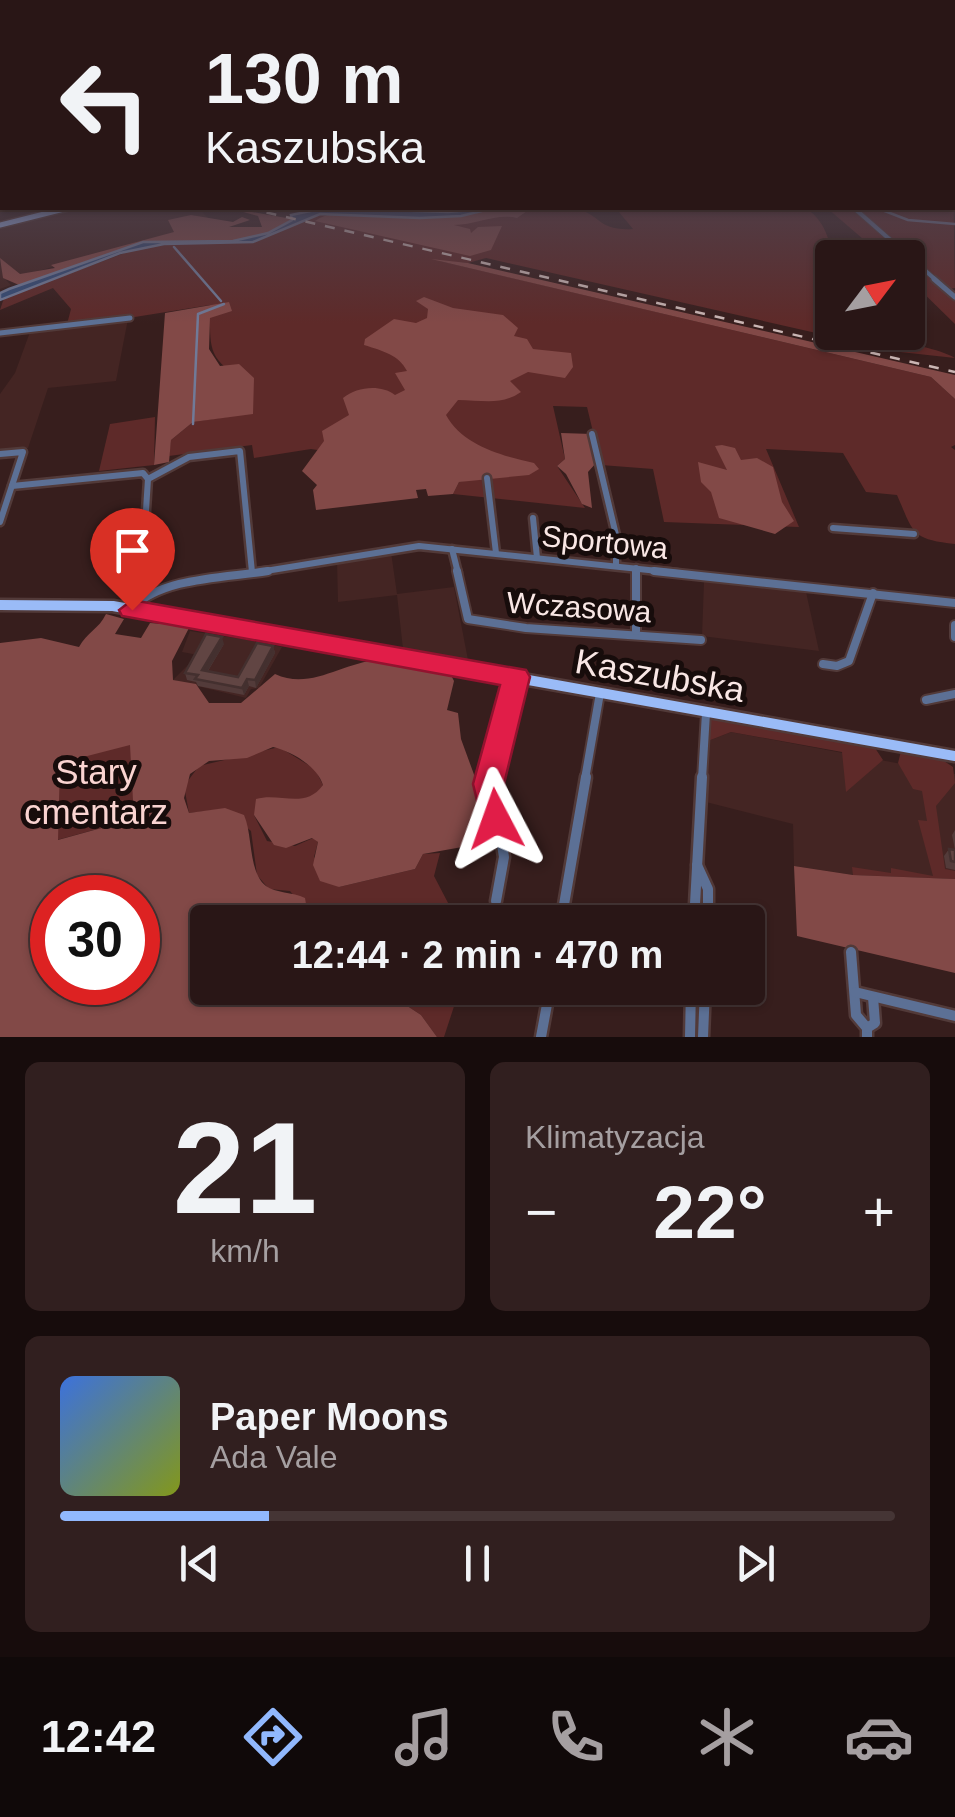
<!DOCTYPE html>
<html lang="pl">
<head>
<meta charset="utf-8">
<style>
	:root { --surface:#291616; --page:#311f1f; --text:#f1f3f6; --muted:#a59fa1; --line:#453535; --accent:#91b8fd }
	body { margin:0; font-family:Arial,sans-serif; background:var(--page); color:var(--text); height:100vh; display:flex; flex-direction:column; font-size:38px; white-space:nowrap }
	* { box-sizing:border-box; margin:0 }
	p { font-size:32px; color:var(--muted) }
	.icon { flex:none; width:55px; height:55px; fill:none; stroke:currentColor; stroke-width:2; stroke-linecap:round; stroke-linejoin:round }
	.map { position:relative; height:1037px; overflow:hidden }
	.drawer { display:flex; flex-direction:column; gap:25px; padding:25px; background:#170c0c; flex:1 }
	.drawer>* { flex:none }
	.hud { position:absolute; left:0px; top:0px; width:955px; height:210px; box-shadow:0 2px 8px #0004,0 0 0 2px var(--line); background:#291616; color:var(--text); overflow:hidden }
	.needle { width:65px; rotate:58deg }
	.fabs { position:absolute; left:815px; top:240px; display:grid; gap:20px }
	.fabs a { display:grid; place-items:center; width:110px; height:110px; border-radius:10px; background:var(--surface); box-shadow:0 2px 8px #0004,0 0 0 2px var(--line); font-size:50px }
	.speed { position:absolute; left:30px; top:875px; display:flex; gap:20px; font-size:50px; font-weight:700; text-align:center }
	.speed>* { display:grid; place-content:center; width:130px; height:130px; border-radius:50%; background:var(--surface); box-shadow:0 2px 8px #0004,0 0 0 2px var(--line); line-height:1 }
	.speed .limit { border:15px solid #d22; background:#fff; color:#111 }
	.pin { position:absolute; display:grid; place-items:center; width:85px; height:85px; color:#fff; margin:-102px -42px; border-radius:50% 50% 50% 0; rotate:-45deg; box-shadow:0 0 10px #0007 }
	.pin .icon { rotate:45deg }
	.me { position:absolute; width:110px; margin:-55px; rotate:356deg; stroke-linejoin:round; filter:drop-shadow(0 0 8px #0008) }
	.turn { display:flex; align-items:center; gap:35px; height:210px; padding:0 40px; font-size:45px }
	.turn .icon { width:130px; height:130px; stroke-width:2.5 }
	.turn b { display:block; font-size:70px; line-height:85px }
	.big { font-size:75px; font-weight:700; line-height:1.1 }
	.drawer .card { flex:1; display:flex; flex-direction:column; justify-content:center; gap:15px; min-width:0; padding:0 35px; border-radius:15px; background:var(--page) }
	.drawer .dial { align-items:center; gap:0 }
	.dial b { font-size:130px; line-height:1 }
	.song { display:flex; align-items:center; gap:30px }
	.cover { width:120px; height:120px; border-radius:15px; background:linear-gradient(135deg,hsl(220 70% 55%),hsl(70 70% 35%)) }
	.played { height:10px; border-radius:5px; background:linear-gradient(90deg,var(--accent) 25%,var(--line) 25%) }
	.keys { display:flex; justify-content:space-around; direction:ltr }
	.heat { display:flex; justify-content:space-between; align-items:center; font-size:55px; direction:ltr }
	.drawer .tiles { flex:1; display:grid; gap:25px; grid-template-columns:1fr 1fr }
	.card:last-child { grid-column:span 2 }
	.trip { position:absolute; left:190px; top:905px; width:575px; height:100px; border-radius:10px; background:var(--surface); box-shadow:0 2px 8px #0004,0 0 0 2px var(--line); font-weight:700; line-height:100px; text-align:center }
	.menu { display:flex; height:160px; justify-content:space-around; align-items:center; background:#100909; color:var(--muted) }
	.menu .icon { width:70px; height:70px }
	.menu .active { color:var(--accent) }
	.menu b { font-size:45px; color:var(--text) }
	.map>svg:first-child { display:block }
	.built { fill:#442523 }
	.green { fill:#5e2a29 }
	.forest { fill:#824947; fill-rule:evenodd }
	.water { fill:#354c77; stroke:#707a98; stroke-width:2.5 }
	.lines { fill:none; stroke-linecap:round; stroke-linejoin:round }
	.stream { stroke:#707a98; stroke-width:2.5 }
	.minor-far4-casing { stroke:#523a39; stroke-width:6 }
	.minor-far3-casing { stroke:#523a39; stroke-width:9 }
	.minor-far2-casing { stroke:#523a39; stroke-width:11 }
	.minor-far1-casing { stroke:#523a39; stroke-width:12 }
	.minor-casing { stroke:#523a39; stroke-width:15 }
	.major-far1-casing { stroke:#523a39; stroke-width:8 }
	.major-casing { stroke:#523a39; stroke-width:15 }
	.minor-far4 { stroke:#5c7095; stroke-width:4 }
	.minor-far3 { stroke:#5c7095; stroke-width:5 }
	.minor-far2 { stroke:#5c7095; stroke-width:6 }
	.minor-far1 { stroke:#5c7095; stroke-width:8 }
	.minor { stroke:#5c7095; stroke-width:10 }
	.major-far1 { stroke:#9abbf7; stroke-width:5 }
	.major { stroke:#9abbf7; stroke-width:10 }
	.rail { stroke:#cab6b4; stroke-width:2.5; stroke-dasharray:10 10; stroke-linecap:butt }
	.wall { fill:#533b3a }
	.shaded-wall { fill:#44302f }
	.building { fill:#614543; stroke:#44302f; stroke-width:2.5 }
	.route { fill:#e11d48; stroke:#92132f; stroke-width:2.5 }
	.labels { text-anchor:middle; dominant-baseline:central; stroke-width:10; stroke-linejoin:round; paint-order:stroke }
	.street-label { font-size:30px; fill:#f9e7e5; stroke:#170c0b }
	.near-street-label { font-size:35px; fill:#f9e7e5; stroke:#170c0b }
	.near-park-label { font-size:35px; fill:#fad4d1; stroke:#170c0b }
</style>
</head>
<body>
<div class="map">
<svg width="955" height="1037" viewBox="0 0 955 1037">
	<rect width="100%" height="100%" fill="#371e1d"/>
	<g class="built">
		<polygon points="81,208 198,208 212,222 6,280 11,285 0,289 0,229"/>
		<polygon points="128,319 116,381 48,388 28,448 0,452 0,394 15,373 30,332"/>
		<polygon points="391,552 397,594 454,587 468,660 403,649 397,595 338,602 337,561"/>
		<polygon points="704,582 806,592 819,651 702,636"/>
		<polygon points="190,631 242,639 282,647 259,688 251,689 246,698 173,680 198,655 182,652"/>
		<polygon points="731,732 955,774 955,879 853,875 794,866 793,824 706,802 708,741"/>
	</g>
	<g class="green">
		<polygon points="953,177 955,288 949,289 856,208 952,208"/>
		<path d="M494 208H575C602 215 597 231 633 229L619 212H600V208H805C843 230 832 292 832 332L896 333C910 348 937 347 955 358L900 352 486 258 468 263 440 261 931 377 955 399V445L951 447 955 450V544C911 539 914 534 897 495L866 492 843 453 766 449 799 527 664 522 653 469 601 465 587 407 553 406 565 459 557 466 585 508 453 494 459 482 486 476 311 449 254 458 252 445 169 456 171 440 193 422 253 413 252 386C207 358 210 354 210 305L66 328 71 309 53 288 0 310 4 298 130 251 170 244 253 242 320 214 461 216Z"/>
		<polygon points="827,208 852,208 955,297 955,324 908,278 908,258 884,257"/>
		<polygon points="155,417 154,465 99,471 110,424"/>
		<polygon points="713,717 873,745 883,760 846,792 842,752 731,732 708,741 709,720"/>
		<polygon points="131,744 134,819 57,840 60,762"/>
		<path d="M279 747 315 769 323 785C315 801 294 802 279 798L254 815 267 841 295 846 313 838 318 842 314 857 339 887 415 869 423 854 440 853 434 876 458 922H309L310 915 290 891 269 889 257 875 251 831 225 809 189 813 184 786 199 766Z"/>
		<polygon points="901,751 938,757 953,767 955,783 936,806 945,869 955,871 955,879 853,875 852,867 891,873 891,868 933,876 918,820 927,821 922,791 913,789 898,763"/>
		<polygon points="380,988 460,988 444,1037 437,1037 421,1015"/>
	</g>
	<g class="forest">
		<polygon points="229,208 292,219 268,233 233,241 143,242 19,285 3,278 0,258 20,274 55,268 51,265 174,232 168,220 191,215 233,222 242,217 250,220 229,227 262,227 258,216"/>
		<path d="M494 208 527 211 517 218C497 213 476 225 454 225L470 229 471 233 478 227 502 226 491 250 470 256 315 221C346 198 447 224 494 208Z"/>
		<polygon points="431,259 468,263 955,375 955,399 931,377"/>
		<path d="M424 297 453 308 503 315 518 328 514 336 527 339 533 349 571 353 573 367 565 378 528 372 510 381 521 392C501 406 482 400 458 400L446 415C463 446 503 456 534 463L539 469 529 475 459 482 453 494 428 496 426 489 416 490 418 498 316 510 313 490 317 485 302 471 324 441 322 431 349 415 343 398C357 387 380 384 395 395L405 390 395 373 407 371C399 355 383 351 364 345L365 339 394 319 416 323 427 318 428 309 416 301Z"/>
		<polygon points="229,302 232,311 210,318 209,349 220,366 239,364 254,378 253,414 193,422 171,440 169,462 154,465 165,313"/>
		<polygon points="561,433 592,434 596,463 588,472 592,508 582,504 566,474 557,466 565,459"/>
		<polygon points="722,445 735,448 741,460 757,458 773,467 782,502 794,521 775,534 719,518 711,492 701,482 698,462 727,470 715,446"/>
		<path d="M106 614 124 619 115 634 141 638 150 623 190 626 172 661 173 680 196 684 209 703H241L275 674C311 691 342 662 379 660 401 659 427 668 449 671L454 681 447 710 458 713 461 739 476 780 485 782 496 841 423 854 415 869 339 887 320 881 313 865 318 842 312 838 286 848 274 845 254 815 256 799C280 792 305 810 323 785 317 766 291 751 273 747L247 758 209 761 190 774 184 798 189 813 225 808 244 815C253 835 248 872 266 886 275 893 293 892 305 898L309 922H208V988H380L421 1015 437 1037H0V643L41 638 79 647C87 632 99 629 106 614ZM130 745 134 819 58 840 60 763ZM52 898H138V982H52Z"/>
		<polygon points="794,866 853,875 955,879 955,973 797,936"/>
	</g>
	<polygon class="water" points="325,208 448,212 494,208 461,216 420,218 320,214 253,242 164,244 120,253 0,300 0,293 9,289 143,242 233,241 268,233 292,220 291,215"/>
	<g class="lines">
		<g class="stream">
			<polyline points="877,208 908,220 955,224"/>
			<polyline points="174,247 221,301"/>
			<polyline points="193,424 198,314 224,304"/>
		</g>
		<g class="minor-far4-casing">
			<polyline id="minor-far4" points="854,208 937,281"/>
		</g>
		<g class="minor-far3-casing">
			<g id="minor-far3">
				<polyline points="934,279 955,297"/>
				<polyline points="0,333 130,318"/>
			</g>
		</g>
		<g class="minor-far2-casing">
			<g id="minor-far2">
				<polyline points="592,434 616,535 616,566"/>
				<polyline points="0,454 23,452 0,522"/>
				<polyline points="487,478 496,553"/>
				<polyline points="148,479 189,457 240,451 252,572"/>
				<polyline points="12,486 143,473 148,479 142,573"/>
				<polyline points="533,518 537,558"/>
				<polyline points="833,528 914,534"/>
				<polyline points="452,549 458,573"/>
				<polyline points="636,568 636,573"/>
				<polyline points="253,573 419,546 677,573"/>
			</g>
		</g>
		<g class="minor-far1-casing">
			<g id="minor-far1">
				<polyline points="457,571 468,619 526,628 701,640"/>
				<polyline points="636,571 636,631"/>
				<polyline points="654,571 955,603"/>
				<polyline points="142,582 143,571"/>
				<path d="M132 608C163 577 225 578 268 571"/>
				<polyline points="955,625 955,637"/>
				<polyline points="823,664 837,666 849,661 873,593"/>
				<polyline points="926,700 955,694"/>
				<polyline points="490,779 516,679"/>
				<polyline points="585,779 600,693"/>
				<polyline points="702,779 706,713"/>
			</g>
		</g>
		<g class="minor-casing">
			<g id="minor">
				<polyline points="491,777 504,857 496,901"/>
				<polyline points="697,865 708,889 708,922"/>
				<polyline points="561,922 586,777"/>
				<polyline points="694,922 702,777"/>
				<polyline points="851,952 856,1015 867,1028 867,1037"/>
				<polyline points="855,992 955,1016"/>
				<polyline points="867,1028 875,1023 873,997"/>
				<polyline points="541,1037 550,988"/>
				<polyline points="690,1037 691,988"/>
				<polyline points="703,1037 705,988"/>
			</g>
		</g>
		<g class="major-far1-casing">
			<polyline id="major-far1" points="0,225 68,208"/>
		</g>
		<g class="major-casing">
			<polyline id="major" points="0,605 113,606 955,756"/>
		</g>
		<use href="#minor-far4" class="minor-far4"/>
		<use href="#minor-far3" class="minor-far3"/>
		<use href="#minor-far2" class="minor-far2"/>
		<use href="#minor-far1" class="minor-far1"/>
		<use href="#minor" class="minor"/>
		<use href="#major-far1" class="major-far1"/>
		<use href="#major" class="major"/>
		<polyline class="rail" points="247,208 955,372"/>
	</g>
	<g class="wall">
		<polygon points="224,644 208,671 238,677 273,646 275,653 256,688 249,686 244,695 198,686 196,682 187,680 185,673"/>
		<polygon points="955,830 955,870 946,868 944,856 949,849 955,850 952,835"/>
	</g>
	<g class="shaded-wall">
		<polygon points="222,637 224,644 204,677 202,670"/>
		<polygon points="273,646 275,653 256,688 255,680"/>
		<polygon points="247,679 249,686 244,695 242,688"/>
	</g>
	<g class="building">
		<polygon points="206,634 222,637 202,670 238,677 257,643 273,646 255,680 247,679 242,688 195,679 198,675 185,673"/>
		<polygon points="949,849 955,850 955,862 951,861"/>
	</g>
	<linearGradient id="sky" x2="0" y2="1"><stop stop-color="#1e1010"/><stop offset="0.55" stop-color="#4d414c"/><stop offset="1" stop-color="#4d414c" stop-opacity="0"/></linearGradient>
	<rect width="955" height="323" fill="url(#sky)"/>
	<polygon class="route" points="132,600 526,670 530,677 504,784 512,819 507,829 496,834 484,829 473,784 500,685 122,616 119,610"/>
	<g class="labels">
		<g class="street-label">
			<text transform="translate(605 542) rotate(6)">Sportowa</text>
			<text transform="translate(579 607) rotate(4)">Wczasowa</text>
		</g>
		<g class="near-street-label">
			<text transform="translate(660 675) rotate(10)">Kaszubska</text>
		</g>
		<g class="near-park-label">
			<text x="96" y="771">Stary<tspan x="96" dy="40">cmentarz</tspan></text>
		</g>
	</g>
</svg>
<div class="fabs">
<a><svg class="needle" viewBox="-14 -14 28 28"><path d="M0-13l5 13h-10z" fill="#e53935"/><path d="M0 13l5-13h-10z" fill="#a59fa1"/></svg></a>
</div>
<div class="speed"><div class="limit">30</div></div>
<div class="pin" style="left:132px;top:610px;background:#d93025"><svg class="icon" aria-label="arrive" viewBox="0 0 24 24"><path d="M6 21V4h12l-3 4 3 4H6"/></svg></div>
<svg class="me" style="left:496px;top:819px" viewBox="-20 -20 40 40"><path d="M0-17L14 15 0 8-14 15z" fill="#e11d48" stroke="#fff" stroke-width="4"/></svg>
<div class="trip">12:44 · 2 min · 470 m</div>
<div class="hud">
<div class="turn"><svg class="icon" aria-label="left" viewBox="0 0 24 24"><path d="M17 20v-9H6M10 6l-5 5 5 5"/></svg><div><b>130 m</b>Kaszubska</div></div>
</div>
</div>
<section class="drawer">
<div class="tiles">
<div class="card dial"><b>21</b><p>km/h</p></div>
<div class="card"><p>Klimatyzacja</p>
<div class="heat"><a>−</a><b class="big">22°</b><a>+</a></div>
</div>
<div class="card">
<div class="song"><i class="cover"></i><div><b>Paper Moons</b><p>Ada Vale</p></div></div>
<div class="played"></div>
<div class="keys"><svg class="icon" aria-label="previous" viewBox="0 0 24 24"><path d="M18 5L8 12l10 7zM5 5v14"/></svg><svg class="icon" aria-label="pause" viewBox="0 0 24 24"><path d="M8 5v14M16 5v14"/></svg><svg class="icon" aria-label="next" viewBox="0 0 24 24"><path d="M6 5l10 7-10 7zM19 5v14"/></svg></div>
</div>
</div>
</section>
<nav class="menu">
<b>12:42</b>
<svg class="icon active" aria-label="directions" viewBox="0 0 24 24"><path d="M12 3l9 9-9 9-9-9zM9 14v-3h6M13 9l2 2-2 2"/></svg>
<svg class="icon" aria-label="music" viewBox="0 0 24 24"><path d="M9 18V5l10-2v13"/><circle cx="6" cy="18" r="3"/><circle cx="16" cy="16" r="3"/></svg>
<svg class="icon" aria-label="phone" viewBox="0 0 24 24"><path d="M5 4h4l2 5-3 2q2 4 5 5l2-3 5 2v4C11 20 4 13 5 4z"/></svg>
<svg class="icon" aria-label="climate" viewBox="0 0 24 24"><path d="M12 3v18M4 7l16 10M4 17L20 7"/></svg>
<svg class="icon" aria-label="car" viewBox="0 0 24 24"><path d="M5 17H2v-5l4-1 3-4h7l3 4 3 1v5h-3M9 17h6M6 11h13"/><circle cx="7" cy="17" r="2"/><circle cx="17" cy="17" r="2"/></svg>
</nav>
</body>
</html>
